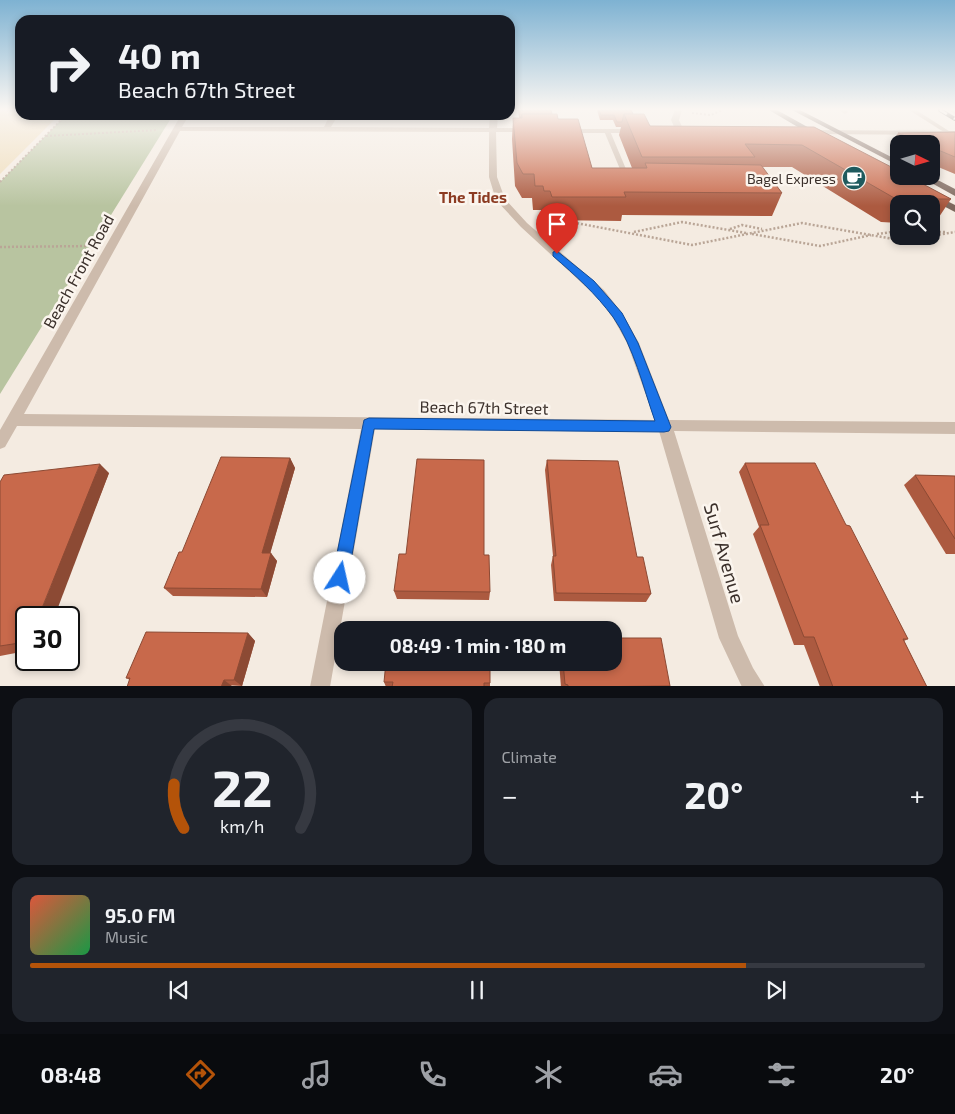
<!DOCTYPE html>
<html lang="en">
<head>
<meta charset="utf-8">
<style>
	:root { --surface:#171b24; --page:#20242c; --text:#f1f3f6; --muted:#9ea1a6; --line:#363941; --accent:#b45309 }
	body { margin:0; font-family:"Exo 2",sans-serif; background:var(--page); color:var(--text); height:100vh; display:flex; flex-direction:column; font-size:19px; white-space:nowrap }
	* { box-sizing:border-box; margin:0 }
	p { font-size:16px; color:var(--muted) }
	.icon { flex:none; width:28px; height:28px; fill:none; stroke:currentColor; stroke-width:2; stroke-linecap:round; stroke-linejoin:round }
	.map { position:relative; height:686px; overflow:hidden }
	.details { display:flex; flex-direction:column; gap:12px; padding:12px; background:#0d0f14; flex:1 }
	.details>* { flex:none }
	.hud { position:absolute; left:15px; top:15px; width:500px; height:105px; border-radius:15px; box-shadow:0 2px 8px #0003; background:#171b24; color:var(--text); overflow:hidden }
	.needle { width:32px; rotate:95deg }
	.tools { position:absolute; left:890px; top:135px; display:grid; gap:10px }
	.tools a { display:grid; place-items:center; width:50px; height:50px; border-radius:10px; background:var(--surface); box-shadow:0 2px 8px #0003; font-size:25px }
	.speed { position:absolute; left:15px; top:606px; display:flex; gap:10px; font-size:25px; font-weight:700; text-align:center }
	.speed>* { display:grid; place-content:center; width:65px; height:65px; border-radius:50%; background:var(--surface); box-shadow:0 2px 8px #0003; line-height:1 }
	.speed .limit { border:2px solid #111; border-radius:8px; background:#fff; color:#111 }
	.pin { position:absolute; display:grid; place-items:center; width:42px; height:42px; color:#fff; margin:-51px -21px; border-radius:50% 50% 50% 0; rotate:-45deg; box-shadow:0 0 5px #0007 }
	.pin .icon { rotate:45deg }
	.me { position:absolute; width:55px; margin:-28px; rotate:10deg; stroke-linejoin:round; filter:drop-shadow(0 0 4px #0008) }
	.turn { display:flex; align-items:center; gap:18px; height:105px; padding:0 20px; font-size:22px }
	.turn .icon { width:65px; height:65px; stroke-width:2.5 }
	.turn b { display:block; font-size:35px; line-height:42px }
	.big { font-size:38px; font-weight:700; line-height:1.1 }
	.details .tile { flex:1; display:flex; flex-direction:column; justify-content:center; gap:8px; min-width:0; padding:0 18px; border-radius:15px; background:var(--page) }
	.details .dial { align-items:center; gap:0 }
	.dial svg { height:130px; overflow:visible; fill:none; stroke:var(--line); stroke-width:7; stroke-linecap:round; text-anchor:middle }
	.dial text { fill:var(--text); stroke:none }
	.song { display:flex; align-items:center; gap:15px }
	.cover { width:60px; height:60px; border-radius:8px; background:linear-gradient(135deg,hsl(10 70% 55%),hsl(140 70% 35%)) }
	.played { height:5px; border-radius:2px; background:linear-gradient(90deg,var(--accent) 80%,var(--line) 80%) }
	.keys { display:flex; justify-content:space-around; direction:ltr }
	.heat { display:flex; justify-content:space-between; align-items:center; font-size:28px; direction:ltr }
	.details .tiles { flex:1; display:grid; gap:12px; grid-template-columns:1fr 1fr }
	.tile:last-child { grid-column:span 2 }
	.trip { position:absolute; left:334px; top:621px; width:288px; height:50px; border-radius:15px; background:var(--surface); box-shadow:0 2px 8px #0003; font-weight:700; line-height:50px; text-align:center }
	.tabs { display:flex; height:80px; justify-content:space-around; align-items:center; background:#090b0e; color:var(--muted) }
	.tabs .icon { width:35px; height:35px }
	.tabs .active { color:var(--accent) }
	.tabs b { font-size:22px; color:var(--text) }
	.map>svg:first-child { display:block }
	.green { fill:#b8c4a0 }
	.sand { fill:#efdcb8 }
	.lines { fill:none; stroke-linecap:round; stroke-linejoin:round }
	.path-far1 { stroke:#b9a596; stroke-width:2; stroke-dasharray:2 2; stroke-linecap:butt }
	.path { stroke:#b9a596; stroke-width:2.5; stroke-dasharray:2 2; stroke-linecap:butt }
	.service { fill:#cdbbac; fill-rule:evenodd }
	.pedestrian { fill:#cdbbac; fill-rule:evenodd }
	.minor { fill:#cdbbac; fill-rule:evenodd }
	.primary { fill:#7d675c; fill-rule:evenodd }
	.rail-casing { stroke:#3b302b; stroke-width:4 }
	.rail { stroke:#fbf5ee; stroke-width:2.5; stroke-dasharray:8; stroke-linecap:butt }
	.wall { fill:#ac5a40 }
	.shaded-wall { fill:#8c4a34 }
	.building { fill:#c8694b; stroke:#8c4a34 }
	.route { fill:#1a73e8; stroke:#114b97 }
	.labels { text-anchor:middle; dominant-baseline:central; stroke-width:5; stroke-linejoin:round; paint-order:stroke }
	.far-poi-label { font-size:14px; fill:#3b302b; stroke:#fbf5ee; text-anchor:end }
	.far-neighbourhood-label { font-size:15px; font-weight:bold; fill:#8c3b22; stroke:#fbf5ee }
	.street-label { font-size:16px; fill:#3b302b; stroke:#fbf5ee }
	.near-street-label { font-size:19px; fill:#3b302b; stroke:#fbf5ee }
</style>
</head>
<body>
<div class="map">
<svg width="955" height="687" viewBox="0 0 955 687">
	<rect width="100%" height="100%" fill="#f4ebe1"/>
	<polygon class="green" points="66,115 173,115 0,394 0,182"/>
	<polygon class="sand" points="0,110 20,110 20,115 59,115 0,174"/>
	<g class="lines">
		<g class="path-far1">
			<polyline points="692,113 711,115 722,110"/>
			<polyline points="46,136 158,130"/>
			<polyline points="0,182 66,115"/>
		</g>
		<g class="path">
			<polyline points="550,228 571,222 692,245 802,223 905,241 930,236"/>
			<polyline points="730,229 742,225 762,229"/>
			<polyline points="634,232 682,222 746,233"/>
			<polyline points="931,232 945,232"/>
			<polyline points="752,234 820,246 871,235"/>
			<polyline points="877,234 899,231"/>
			<polyline points="931,236 955,232"/>
			<polyline points="0,247 91,246"/>
		</g>
		<g class="service">
			<polygon points="839,110 846,110 848,112 845,114"/>
			<polygon points="909,110 916,110 952,133 947,134"/>
			<polygon points="607,129 610,131 631,181 630,182 625,181 604,131"/>
		</g>
		<polygon class="pedestrian" points="948,110 955,110 955,114"/>
		<g class="minor">
			<polygon points="675,110 682,110 679,120 684,131 683,133 677,133 671,120"/>
			<path d="M181 115H189L182 127H324L330 115H338L331 127 489 128 490 115H498L497 128H532V132H496L497 177 505 199 527 223 604 290 622 313 639 343 669 420 955 422V434L674 431 738 636 753 668 765 687H742L719 638 659 431 375 429 330 687H310L361 429 17 426 5 447 0 449V430ZM180 131 489 132V177L496 200 521 227 596 296 613 318 627 343 655 420 24 414Z"/>
			<polygon points="561,129 637,129 641,131 637,133 561,133"/>
			<polygon points="806,130 955,131 955,135 809,134 806,134"/>
		</g>
		<g class="primary">
			<polygon points="769,110 777,110 820,134 813,136"/>
			<polygon points="792,110 800,110 899,161 899,166"/>
			<polygon points="919,176 930,176 955,189 955,196"/>
			<polygon points="933,194 955,205 955,212 930,199 928,197"/>
		</g>
		<g class="rail-casing">
			<polyline id="rail" points="940,110 955,119"/>
		</g>
		<use href="#rail" class="rail"/>
	</g>
	<g class="wall">
		<polygon points="518,110 551,110 552,114 558,119 592,168 632,168 619,135 621,127 616,127 613,120 600,120 597,110 631,110 633,114 650,126 814,127 951,199 935,223 931,223 931,204 899,204 899,223 881,222 792,167 762,167 782,193 772,216 622,215 621,221 549,220 548,215 541,215 541,210 533,210 532,198 522,198 515,186 512,139 513,118 519,118"/>
		<polygon points="209,115 238,115 210,117"/>
		<polygon points="269,115 301,115 298,119 270,119"/>
		<polygon points="357,115 392,115 390,120 358,119"/>
		<rect x="434" y="115" width="33" height="4"/>
		<polygon points="955,132 955,174 931,164 931,144 899,144 899,149 891,145 898,133"/>
		<polygon points="290,458 295,468 270,553 277,561 267,597 173,596 164,588 182,552"/>
		<polygon points="547,460 637,557 651,594 646,602 554,601 551,565 553,556 545,470"/>
		<polygon points="745,463 846,525 908,639 904,641 927,687 820,687 804,645 794,645 753,534 759,527 739,472"/>
		<polygon points="109,473 82,542 26,618 26,651 0,656 0,482"/>
		<polygon points="915,475 955,476 955,554 946,554 904,485"/>
		<polygon points="484,555 490,592 489,600 397,599 394,591"/>
		<polygon points="248,633 255,641 242,686 130,680 126,678"/>
		<polygon points="490,662 490,687 386,687 384,682"/>
		<polygon points="559,662 612,662 670,686 669,687 561,687"/>
	</g>
	<g class="shaded-wall">
		<polygon points="297,115 301,115 298,119"/>
		<polygon points="290,458 295,468 268,561 262,553"/>
		<polygon points="100,464 109,473 54,618 38,618"/>
		<polygon points="271,553 277,561 267,597 261,589"/>
		<polygon points="248,633 255,641 242,686 234,680"/>
		<polygon points="224,680 232,686 231,687 221,687"/>
	</g>
	<g class="building">
		<polygon points="519,110 551,110 552,114 522,114 521,118 520,118"/>
		<polygon points="599,110 631,110 633,114 624,114 622,122 617,122 614,115 601,115"/>
		<polygon points="522,114 557,114 558,119 578,119 592,168 647,168 645,163 761,165 782,193 624,192 626,197 552,197 550,191 544,191 543,186 535,186 534,174 523,174 517,163 513,118 522,118"/>
		<polygon points="624,114 644,114 650,126 814,127 899,171 899,176 908,176 951,199 896,199 802,145 745,144 755,157 642,157"/>
		<polygon points="955,132 955,157 931,147 931,144 925,144 898,133"/>
		<polygon points="221,457 290,458 262,553 271,553 261,589 164,588 179,552 182,552"/>
		<polygon points="417,459 484,460 484,555 489,555 490,592 394,591 399,554 406,554"/>
		<polygon points="547,460 618,461 637,557 643,557 651,594 556,593 553,556 556,556"/>
		<polygon points="745,463 815,463 846,525 850,526 908,639 903,639 927,687 833,687 814,637 804,637 760,525 769,525"/>
		<polygon points="100,464 38,618 26,618 26,642 0,646 0,482 4,475"/>
		<polygon points="915,475 955,476 955,539"/>
		<polygon points="146,632 248,633 234,680 224,680 221,687 127,687 130,678 126,678"/>
		<polygon points="612,638 661,638 670,686 568,687 568,685 565,684 563,662 612,662"/>
		<polygon points="386,662 490,662 490,683 484,683 484,687 392,687 393,682 384,682"/>
	</g>
	<linearGradient id="sky" x2="0" y2="1"><stop stop-color="#7eb2d2"/><stop offset="0.53" stop-color="#faf6f2"/><stop offset="1" stop-color="#faf6f2" stop-opacity="0"/></linearGradient>
	<rect width="955" height="206" fill="url(#sky)"/>
	<path class="route" d="M557 251 594 281 622 313 638 343 671 427 669 431 664 432 374 429 348 578 346 584 340 586 334 584 332 578 364 420 369 418 655 421C643 387 634 347 613 317 596 294 575 275 553 256V252Z"/>
	<defs>
		<g id="cafe-disc" transform="scale(1.25)"><circle r="9.5" fill="#1f5a5e" stroke="#fbf5ee"/><path d="M-5.5-4.5H6V0H3Q3 3.5 0 3.5H-2.5Q-5.5 3.5-5.5 0ZM3-3.2v2h1.7v-2ZM-6 4.5H4V6H-6Z" fill="#fff"/></g>
	</defs>
	<g fill-rule="evenodd">
		<use href="#cafe-disc" x="854" y="178"/>
	</g>
	<g class="labels">
		<g class="far-poi-label">
			<text x="836" y="178">Bagel Express</text>
		</g>
		<g class="far-neighbourhood-label">
			<text x="473" y="197">The Tides</text>
		</g>
		<g class="street-label">
			<text transform="translate(78 271) rotate(-61)">Beach Front Road</text>
			<text transform="translate(484 407) rotate(1)">Beach 67th Street</text>
		</g>
		<g class="near-street-label">
			<text transform="translate(725 553) rotate(74)">Surf Avenue</text>
		</g>
	</g>
</svg>
<div class="tools">
<a><svg class="needle" viewBox="-14 -14 28 28"><path d="M0-13l5 13h-10z" fill="#e53935"/><path d="M0 13l5-13h-10z" fill="#9ea1a6"/></svg></a>
<a><svg class="icon" aria-label="search" viewBox="0 0 24 24"><circle cx="10" cy="10" r="6"/><path d="M15 15l6 6"/></svg></a>
</div>
<div class="speed"><div class="limit">30</div></div>
<div class="pin" style="left:557px;top:254px;background:#d93025"><svg class="icon" aria-label="arrive" viewBox="0 0 24 24"><path d="M6 21V4h12l-3 4 3 4H6"/></svg></div>
<svg class="me" style="left:340px;top:578px" viewBox="-20 -20 40 40"><circle r="19" fill="#fff"/><path d="M0-13L10 11 0 6-10 11z" fill="#1a73e8"/></svg>
<div class="trip">08:49 · 1 min · 180 m</div>
<div class="hud">
<div class="turn"><svg class="icon" aria-label="right" viewBox="0 0 24 24"><path d="M7 20v-9h11M14 6l5 5-5 5"/></svg><div><b>40 m</b>Beach 67th Street</div></div>
</div>
</div>
<section class="details">
<div class="tiles">
<div class="tile dial"><svg viewBox="0 0 100 80">
<path d="M14 69A42 42 0 1 1 86 69"/>
<path d="M14 69A42 42 0 0 1 8 42" stroke="#b45309"/>
<text x="50" y="56" font-size="32" font-weight="700">22</text>
<text x="50" y="72" font-size="11">km/h</text>
</svg></div>
<div class="tile"><p>Climate</p>
<div class="heat"><a>−</a><b class="big">20°</b><a>+</a></div>
</div>
<div class="tile">
<div class="song"><i class="cover"></i><div><b>95.0 FM</b><p>Music</p></div></div>
<div class="played"></div>
<div class="keys"><svg class="icon" aria-label="previous" viewBox="0 0 24 24"><path d="M18 5L8 12l10 7zM5 5v14"/></svg><svg class="icon" aria-label="pause" viewBox="0 0 24 24"><path d="M8 5v14M16 5v14"/></svg><svg class="icon" aria-label="next" viewBox="0 0 24 24"><path d="M6 5l10 7-10 7zM19 5v14"/></svg></div>
</div>
</div>
</section>
<nav class="tabs">
<b>08:48</b>
<svg class="icon active" aria-label="directions" viewBox="0 0 24 24"><path d="M12 3l9 9-9 9-9-9zM9 14v-3h6M13 9l2 2-2 2"/></svg>
<svg class="icon" aria-label="music" viewBox="0 0 24 24"><path d="M9 18V5l10-2v13"/><circle cx="6" cy="18" r="3"/><circle cx="16" cy="16" r="3"/></svg>
<svg class="icon" aria-label="phone" viewBox="0 0 24 24"><path d="M5 4h4l2 5-3 2q2 4 5 5l2-3 5 2v4C11 20 4 13 5 4z"/></svg>
<svg class="icon" aria-label="climate" viewBox="0 0 24 24"><path d="M12 3v18M4 7l16 10M4 17L20 7"/></svg>
<svg class="icon" aria-label="car" viewBox="0 0 24 24"><path d="M5 17H2v-5l4-1 3-4h7l3 4 3 1v5h-3M9 17h6M6 11h13"/><circle cx="7" cy="17" r="2"/><circle cx="17" cy="17" r="2"/></svg>
<svg class="icon" aria-label="filters" viewBox="0 0 24 24"><path d="M4 7h16M4 17h16"/><circle cx="9" cy="7" r="2"/><circle cx="15" cy="17" r="2"/></svg>
<b>20°</b>
</nav>
</body>
</html>
